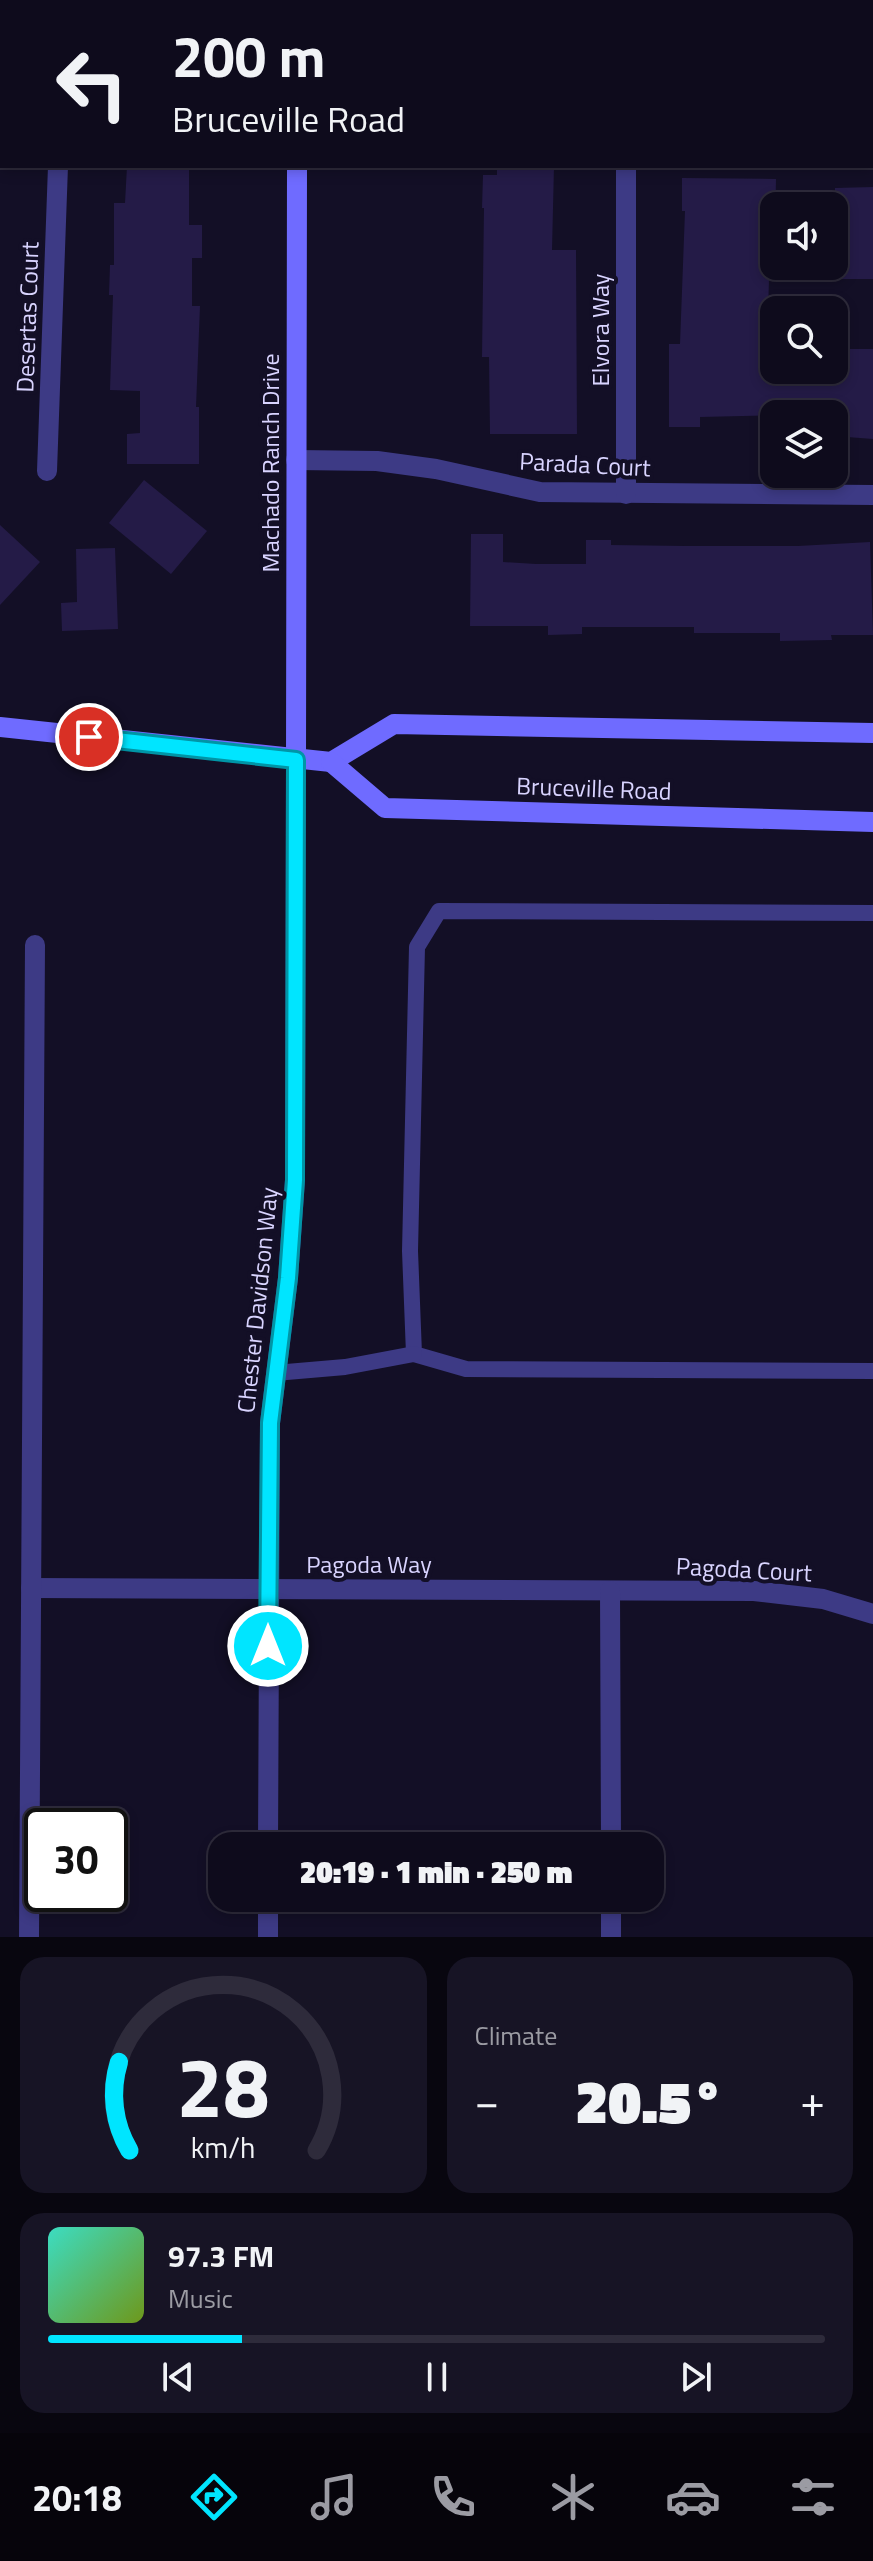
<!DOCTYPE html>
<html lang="en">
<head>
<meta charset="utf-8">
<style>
	:root { --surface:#0e0b1c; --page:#171425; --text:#f1f3f6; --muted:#9b9ba3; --line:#2e2b3b; --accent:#00e5ff }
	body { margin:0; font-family:"Titillium Web",sans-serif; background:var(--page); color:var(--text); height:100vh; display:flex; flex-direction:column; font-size:30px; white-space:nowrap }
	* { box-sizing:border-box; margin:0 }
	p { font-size:26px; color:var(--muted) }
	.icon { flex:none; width:44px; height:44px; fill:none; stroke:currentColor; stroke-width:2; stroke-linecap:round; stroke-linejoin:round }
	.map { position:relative; height:1937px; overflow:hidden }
	.drawer { display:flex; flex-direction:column; gap:20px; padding:20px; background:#08060f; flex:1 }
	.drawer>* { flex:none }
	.top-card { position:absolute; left:0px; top:0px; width:874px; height:168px; box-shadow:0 4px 12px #0003,0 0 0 2px var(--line); background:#0e0b1c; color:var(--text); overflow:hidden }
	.buttons { position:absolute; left:760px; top:192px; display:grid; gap:16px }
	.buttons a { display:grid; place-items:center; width:88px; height:88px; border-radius:16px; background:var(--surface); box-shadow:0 4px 12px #0003,0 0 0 2px var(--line); font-size:40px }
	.speed { position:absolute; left:24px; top:1808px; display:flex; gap:16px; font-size:40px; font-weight:700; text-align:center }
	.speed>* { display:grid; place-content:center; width:104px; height:104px; border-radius:50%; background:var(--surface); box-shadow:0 4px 12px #0003,0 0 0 2px var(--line); line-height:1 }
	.speed .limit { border:4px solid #111; border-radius:12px; background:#fff; color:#111 }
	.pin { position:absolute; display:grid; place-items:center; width:68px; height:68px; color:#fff; margin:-34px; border:4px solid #fff; border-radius:50%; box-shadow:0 2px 8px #0007 }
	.me { position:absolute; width:88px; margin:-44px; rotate:0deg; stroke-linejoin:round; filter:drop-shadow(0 0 6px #0008) }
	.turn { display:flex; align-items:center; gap:28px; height:168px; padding:0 40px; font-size:36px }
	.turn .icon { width:104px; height:104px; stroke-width:2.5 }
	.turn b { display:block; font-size:56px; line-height:68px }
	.big { font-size:60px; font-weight:800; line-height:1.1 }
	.drawer .card { flex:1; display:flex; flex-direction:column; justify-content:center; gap:12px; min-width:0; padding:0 28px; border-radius:24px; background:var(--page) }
	.drawer .dial { align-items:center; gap:0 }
	.dial svg { height:208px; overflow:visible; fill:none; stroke:var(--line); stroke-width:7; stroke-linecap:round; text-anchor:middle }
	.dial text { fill:var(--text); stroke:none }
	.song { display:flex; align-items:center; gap:24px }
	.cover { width:96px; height:96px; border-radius:12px; background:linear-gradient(135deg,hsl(170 70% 55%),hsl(80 70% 35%)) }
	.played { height:8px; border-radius:4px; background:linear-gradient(90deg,var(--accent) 25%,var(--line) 25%) }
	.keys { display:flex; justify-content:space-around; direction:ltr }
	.heat { display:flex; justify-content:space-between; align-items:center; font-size:44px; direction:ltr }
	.drawer .tiles { flex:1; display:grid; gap:20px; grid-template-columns:1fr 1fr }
	.card:last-child { grid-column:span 2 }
	.trip { position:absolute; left:208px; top:1832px; width:456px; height:80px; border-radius:24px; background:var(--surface); box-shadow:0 4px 12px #0003,0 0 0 2px var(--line); font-weight:800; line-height:80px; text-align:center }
	.menu { display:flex; height:128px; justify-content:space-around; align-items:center; background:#06040b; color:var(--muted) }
	.menu .icon { width:56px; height:56px }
	.menu .on { color:var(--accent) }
	.menu b { font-size:36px; color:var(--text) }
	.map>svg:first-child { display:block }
	.building { fill:#241b47 }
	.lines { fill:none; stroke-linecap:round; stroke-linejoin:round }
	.lane { stroke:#3d3a85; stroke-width:16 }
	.street { stroke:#3d3a85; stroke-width:20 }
	.secondary { stroke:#6f6bff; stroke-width:20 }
	.route-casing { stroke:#0095a6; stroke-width:20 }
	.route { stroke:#00e5ff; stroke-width:14 }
	.labels { text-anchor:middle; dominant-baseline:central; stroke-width:8; stroke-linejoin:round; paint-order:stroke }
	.street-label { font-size:24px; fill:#d9d4ff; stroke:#130f26 }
</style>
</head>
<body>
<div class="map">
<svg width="873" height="1937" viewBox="0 0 873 1937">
	<rect width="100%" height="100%" fill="#130f26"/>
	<g class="building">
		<polygon points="127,166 189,166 189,225 202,225 202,258 192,258 192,306 200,306 196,407 199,407 199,464 127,464 127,434 140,433 140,391 110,390 113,295 109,295 110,265 114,265 114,203 125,203"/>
		<polygon points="497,166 554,166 552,250 576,250 577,434 490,434 489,357 482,357 484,208 482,208 483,175 497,175"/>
		<polygon points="682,178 776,179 774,280 769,280 767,344 774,344 774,370 834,370 834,349 873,349 873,439 834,436 834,414 700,417 700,427 669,427 669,344 680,344 685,211 682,211"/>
		<polygon points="873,187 873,279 834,279 835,188"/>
		<polygon points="144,480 207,531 171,574 109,523"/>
		<polygon points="0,525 40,562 0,605"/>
		<polygon points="471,534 503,534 503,562 536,564 586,564 586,540 611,540 611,545 685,546 798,546 870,542 873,635 831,635 832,640 780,641 780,633 694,633 694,627 582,627 582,634 548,635 548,626 470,626"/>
		<polygon points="115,548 118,629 62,631 61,603 77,602 76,549"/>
	</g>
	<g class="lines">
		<g class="lane">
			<polyline points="873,913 439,911 417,947 410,1251 414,1354 466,1369 873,1371"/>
			<polyline points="275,1373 345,1367 414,1354"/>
		</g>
		<g class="street">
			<polyline points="627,2 627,0"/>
			<polyline points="0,86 2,86"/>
			<polyline points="872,137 873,137"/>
			<polyline points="296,460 377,461 436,469 540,492 873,495"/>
			<polyline points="47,471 58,166"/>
			<polyline points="626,494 626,166"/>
			<polyline points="31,1588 754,1591 823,1599 873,1614"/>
			<polyline points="610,1591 611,1846"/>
			<polyline points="268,1846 270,1423 288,1278 295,1180 296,760"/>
			<polyline points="611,1898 611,1937"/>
			<polyline points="29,1937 35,945"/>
			<polyline points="268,1937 268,1898"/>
		</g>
		<g class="secondary">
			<polyline points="298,2 298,0"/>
			<polyline points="0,727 331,762 394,724 873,733"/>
			<polyline points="296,760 297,166"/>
			<polyline points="331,762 385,808 873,822"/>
		</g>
	</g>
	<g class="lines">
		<g class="route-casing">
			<polyline id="route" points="89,737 296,760 295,1180 288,1278 270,1423 268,1646"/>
		</g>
		<use href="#route" class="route"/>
	</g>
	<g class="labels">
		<g class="street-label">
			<text transform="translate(27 317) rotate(-88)">Desertas Court</text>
			<text transform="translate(600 330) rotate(-90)">Elvora Way</text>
			<text transform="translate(270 463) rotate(-90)">Machado Ranch Drive</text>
			<text transform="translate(585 464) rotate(3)">Parada Court</text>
			<text transform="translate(594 788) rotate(2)">Bruceville Road</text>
			<text transform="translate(257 1300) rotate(-84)">Chester Davidson Way</text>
			<text x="369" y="1564">Pagoda Way</text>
			<text transform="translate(744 1569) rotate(3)">Pagoda Court</text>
		</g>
	</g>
</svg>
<div class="buttons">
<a><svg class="icon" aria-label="sound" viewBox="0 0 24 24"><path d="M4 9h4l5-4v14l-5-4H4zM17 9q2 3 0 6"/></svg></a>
<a><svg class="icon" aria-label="search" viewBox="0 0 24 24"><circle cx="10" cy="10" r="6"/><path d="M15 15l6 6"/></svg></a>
<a><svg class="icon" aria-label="layers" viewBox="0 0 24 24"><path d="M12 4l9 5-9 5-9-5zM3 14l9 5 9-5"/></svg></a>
</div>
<div class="speed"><div class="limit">30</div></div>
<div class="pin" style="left:89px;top:737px;background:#d93025"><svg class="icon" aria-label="arrive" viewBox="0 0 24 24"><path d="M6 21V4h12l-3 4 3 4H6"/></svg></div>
<svg class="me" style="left:268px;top:1646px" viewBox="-20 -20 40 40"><circle r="17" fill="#00e5ff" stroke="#fff" stroke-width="3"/><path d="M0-11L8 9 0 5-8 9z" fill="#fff"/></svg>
<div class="trip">20:19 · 1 min · 250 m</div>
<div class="top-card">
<div class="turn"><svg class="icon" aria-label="left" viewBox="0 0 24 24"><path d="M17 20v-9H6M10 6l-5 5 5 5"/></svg><div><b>200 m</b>Bruceville Road</div></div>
</div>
</div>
<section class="drawer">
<div class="tiles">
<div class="card dial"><svg viewBox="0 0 100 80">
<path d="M14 69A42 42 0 1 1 86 69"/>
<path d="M14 69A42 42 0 0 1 10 35" stroke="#00e5ff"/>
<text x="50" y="56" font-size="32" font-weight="700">28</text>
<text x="50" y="72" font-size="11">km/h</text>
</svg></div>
<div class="card"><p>Climate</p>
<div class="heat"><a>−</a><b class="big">20.5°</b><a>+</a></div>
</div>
<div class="card">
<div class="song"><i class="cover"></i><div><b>97.3 FM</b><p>Music</p></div></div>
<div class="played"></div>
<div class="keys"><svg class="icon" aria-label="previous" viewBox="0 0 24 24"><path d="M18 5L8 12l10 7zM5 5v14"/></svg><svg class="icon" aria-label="pause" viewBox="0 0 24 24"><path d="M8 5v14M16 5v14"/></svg><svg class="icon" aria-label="next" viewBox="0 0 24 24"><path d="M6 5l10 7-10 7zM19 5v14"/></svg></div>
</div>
</div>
</section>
<nav class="menu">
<b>20:18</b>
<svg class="icon on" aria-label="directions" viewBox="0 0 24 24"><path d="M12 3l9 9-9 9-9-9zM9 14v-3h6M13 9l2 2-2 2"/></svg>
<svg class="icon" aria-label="music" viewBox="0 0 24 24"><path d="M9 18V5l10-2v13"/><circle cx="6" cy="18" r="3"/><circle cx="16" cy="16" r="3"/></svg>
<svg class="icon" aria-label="phone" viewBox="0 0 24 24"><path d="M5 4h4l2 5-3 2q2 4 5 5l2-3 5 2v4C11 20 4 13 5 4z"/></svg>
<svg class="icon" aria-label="climate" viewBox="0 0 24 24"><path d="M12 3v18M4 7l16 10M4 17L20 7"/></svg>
<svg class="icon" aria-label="car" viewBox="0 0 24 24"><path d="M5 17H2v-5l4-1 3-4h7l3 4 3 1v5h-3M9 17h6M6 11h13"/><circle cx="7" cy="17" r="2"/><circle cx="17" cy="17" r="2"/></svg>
<svg class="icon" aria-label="filters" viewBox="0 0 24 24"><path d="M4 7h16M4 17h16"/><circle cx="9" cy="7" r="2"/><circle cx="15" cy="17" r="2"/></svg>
</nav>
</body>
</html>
